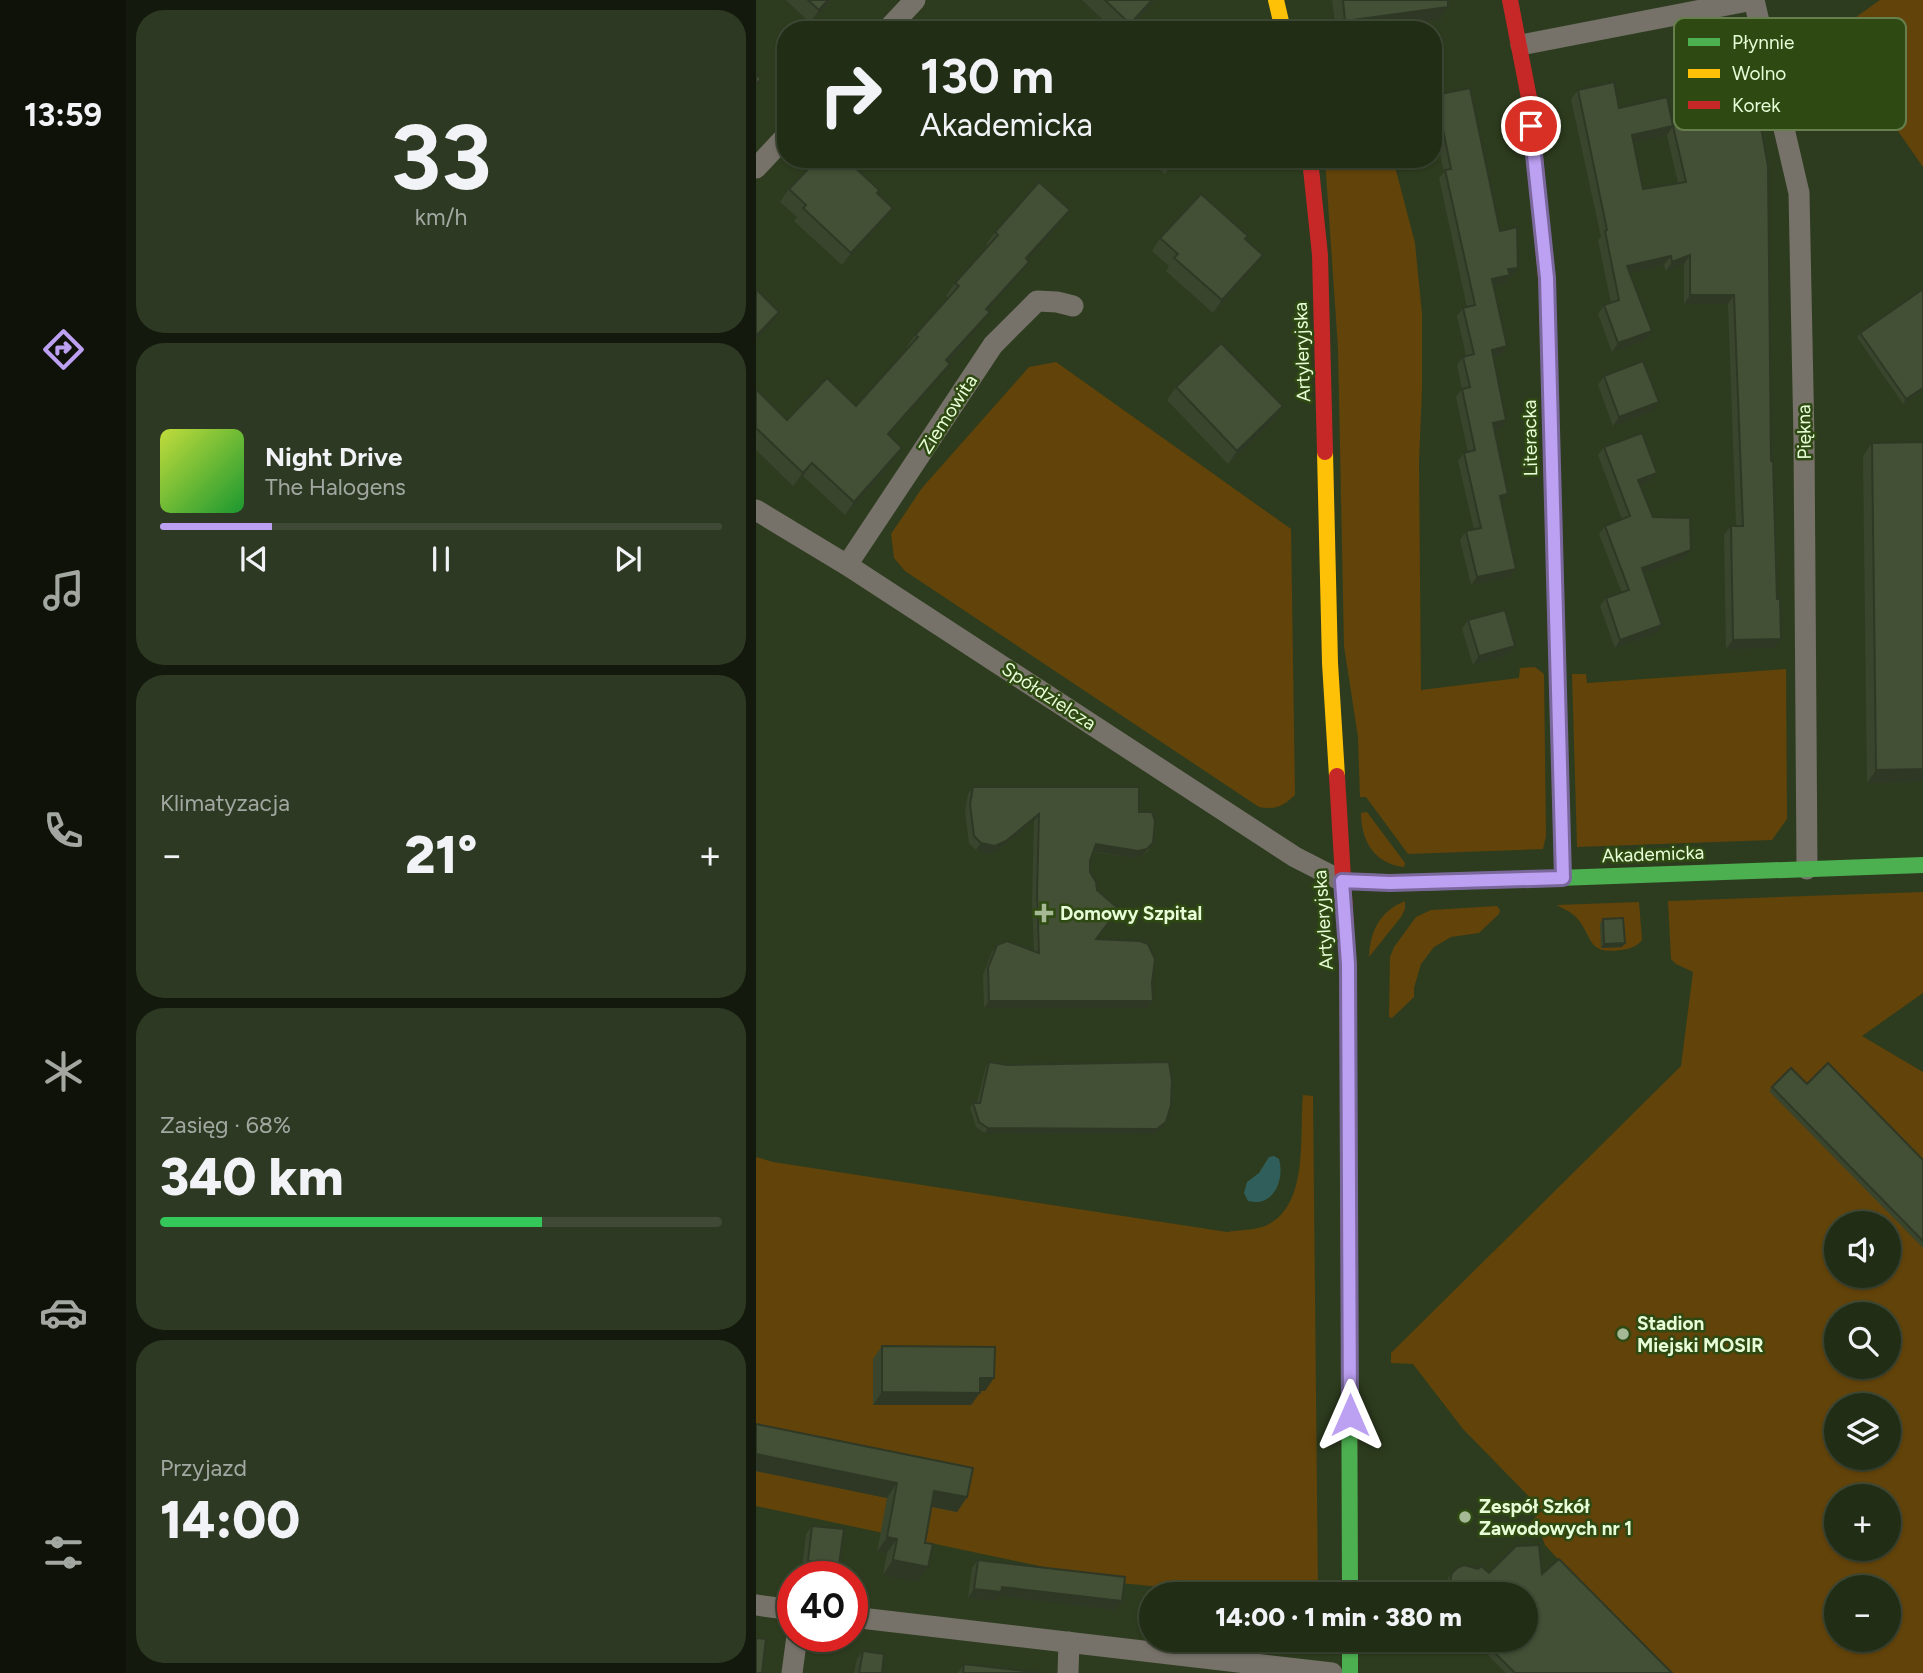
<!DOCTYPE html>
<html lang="pl">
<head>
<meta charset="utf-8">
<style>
	:root { --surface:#222d16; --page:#2e3923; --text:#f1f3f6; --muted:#a2a8a1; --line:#3f4935; --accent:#bca0f2 }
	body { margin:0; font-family:Figtree,sans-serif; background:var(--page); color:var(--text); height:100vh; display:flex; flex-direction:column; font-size:26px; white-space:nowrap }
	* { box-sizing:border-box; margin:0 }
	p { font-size:23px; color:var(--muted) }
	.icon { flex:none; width:38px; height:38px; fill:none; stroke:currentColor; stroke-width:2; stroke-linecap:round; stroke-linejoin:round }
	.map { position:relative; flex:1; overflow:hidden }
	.panel { display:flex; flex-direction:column; gap:10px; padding:10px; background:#13190c; width:630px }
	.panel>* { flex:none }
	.hud { position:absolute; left:21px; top:21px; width:665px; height:147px; border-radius:28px; box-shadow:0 2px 5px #0004,0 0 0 2px var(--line); background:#222d16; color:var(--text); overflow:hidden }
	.tools { position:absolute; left:1068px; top:1211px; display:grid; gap:14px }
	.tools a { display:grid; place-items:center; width:77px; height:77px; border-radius:50%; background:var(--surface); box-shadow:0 2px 5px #0004,0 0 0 2px var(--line); font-size:35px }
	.speed { position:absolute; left:21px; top:1561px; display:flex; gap:14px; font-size:35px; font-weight:700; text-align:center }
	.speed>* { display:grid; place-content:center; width:91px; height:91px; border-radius:50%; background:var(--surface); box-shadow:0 2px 5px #0004,0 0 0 2px var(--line); line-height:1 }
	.speed .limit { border:10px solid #d22; background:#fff; color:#111 }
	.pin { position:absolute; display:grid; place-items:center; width:60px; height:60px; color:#fff; margin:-30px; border:4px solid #fff; border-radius:50%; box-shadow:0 2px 7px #0007 }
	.me { position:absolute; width:77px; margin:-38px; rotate:0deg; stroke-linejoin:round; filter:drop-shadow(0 0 5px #0008) }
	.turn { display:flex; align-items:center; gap:24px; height:147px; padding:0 28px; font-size:32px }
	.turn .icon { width:91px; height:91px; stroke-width:2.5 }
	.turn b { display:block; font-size:49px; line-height:60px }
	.big { font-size:52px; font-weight:800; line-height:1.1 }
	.panel .widget { flex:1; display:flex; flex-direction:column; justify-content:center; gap:10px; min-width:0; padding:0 24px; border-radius:28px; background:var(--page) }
	.panel .dial { align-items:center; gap:0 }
	.dial b { font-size:91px; line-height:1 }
	.song { display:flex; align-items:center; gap:21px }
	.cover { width:84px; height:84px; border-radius:10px; background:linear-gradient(135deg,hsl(70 70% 55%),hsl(130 70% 35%)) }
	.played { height:7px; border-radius:4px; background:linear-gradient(90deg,var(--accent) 20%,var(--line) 20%) }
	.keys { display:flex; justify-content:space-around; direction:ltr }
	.heat { display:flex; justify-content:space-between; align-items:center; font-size:38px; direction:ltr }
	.charge { height:10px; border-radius:5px; background:linear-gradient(90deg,#34c759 68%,var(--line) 0) }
	.trip { position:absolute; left:383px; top:1582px; width:399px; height:70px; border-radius:35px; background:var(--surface); box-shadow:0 2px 5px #0004,0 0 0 2px var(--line); font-weight:800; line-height:70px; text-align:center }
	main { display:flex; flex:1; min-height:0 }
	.tab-bar { display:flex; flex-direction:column; width:126px; justify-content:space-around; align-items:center; background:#0e1209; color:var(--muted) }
	.tab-bar .icon { width:49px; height:49px }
	.tab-bar .on { color:var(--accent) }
	.tab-bar b { font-size:32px; color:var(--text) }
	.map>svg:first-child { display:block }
	.green { fill:#62430a; fill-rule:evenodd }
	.water { fill:#305f5b }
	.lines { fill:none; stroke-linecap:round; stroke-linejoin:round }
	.street { stroke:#767169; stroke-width:21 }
	.fast { stroke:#4caf50; stroke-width:16 }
	.slow { stroke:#ffc107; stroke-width:16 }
	.jam { stroke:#c62828; stroke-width:16 }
	.wall { fill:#3a452e; fill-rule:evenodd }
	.shaded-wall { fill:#2f3825 }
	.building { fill:#435035; stroke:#2f3825; stroke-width:2; fill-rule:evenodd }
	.route-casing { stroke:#7a689d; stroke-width:18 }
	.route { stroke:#bca0f2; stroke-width:12 }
	.poi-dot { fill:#a6b996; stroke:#2e4911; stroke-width:2.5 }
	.labels { text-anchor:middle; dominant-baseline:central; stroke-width:5; stroke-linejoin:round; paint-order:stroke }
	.street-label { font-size:19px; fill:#e7fdd7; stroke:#2e4911 }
	.poi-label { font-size:19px; font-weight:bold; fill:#e7fdd7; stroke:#2e4911; text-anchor:start }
	.key { fill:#2e4911; stroke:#667f4c; stroke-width:2 }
	.key-label { font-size:19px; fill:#e7fdd7 }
</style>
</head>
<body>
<main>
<nav class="tab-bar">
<b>13:59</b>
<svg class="icon on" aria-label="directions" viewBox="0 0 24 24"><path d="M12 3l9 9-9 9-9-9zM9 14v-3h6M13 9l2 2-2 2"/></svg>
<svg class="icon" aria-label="music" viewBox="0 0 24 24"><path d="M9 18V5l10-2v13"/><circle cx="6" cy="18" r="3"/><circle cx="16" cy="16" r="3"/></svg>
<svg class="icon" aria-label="phone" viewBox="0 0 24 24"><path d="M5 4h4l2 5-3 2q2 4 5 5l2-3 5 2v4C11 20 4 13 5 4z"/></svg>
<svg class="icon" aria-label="climate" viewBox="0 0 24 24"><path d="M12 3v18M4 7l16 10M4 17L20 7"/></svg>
<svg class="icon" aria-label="car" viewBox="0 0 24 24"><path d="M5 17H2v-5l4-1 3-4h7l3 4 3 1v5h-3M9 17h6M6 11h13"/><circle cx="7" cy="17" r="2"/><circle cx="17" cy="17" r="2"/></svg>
<svg class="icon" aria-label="filters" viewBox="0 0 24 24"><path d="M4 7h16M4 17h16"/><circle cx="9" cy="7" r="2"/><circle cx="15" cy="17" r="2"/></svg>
</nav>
<section class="panel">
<div class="widget dial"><b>33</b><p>km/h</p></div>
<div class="widget">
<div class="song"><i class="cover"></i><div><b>Night Drive</b><p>The Halogens</p></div></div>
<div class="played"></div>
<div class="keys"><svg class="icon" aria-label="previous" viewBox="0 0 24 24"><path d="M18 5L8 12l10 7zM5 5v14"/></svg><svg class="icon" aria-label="pause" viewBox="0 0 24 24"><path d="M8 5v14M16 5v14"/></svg><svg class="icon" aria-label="next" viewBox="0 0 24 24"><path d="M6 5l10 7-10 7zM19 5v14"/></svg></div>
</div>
<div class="widget"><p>Klimatyzacja</p>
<div class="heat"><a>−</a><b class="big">21°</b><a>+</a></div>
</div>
<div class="widget"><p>Zasięg · 68%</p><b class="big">340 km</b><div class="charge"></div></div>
<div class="widget"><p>Przyjazd</p><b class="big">14:00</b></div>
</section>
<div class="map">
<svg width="1167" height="1673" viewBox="0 0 1167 1673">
	<rect width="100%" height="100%" fill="#2d3c1e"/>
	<g class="green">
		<polygon points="1124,0 1167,0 1167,167 1075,35"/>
		<polygon points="569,159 637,159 659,243 666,314 666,388 663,462 665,690 763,678 764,668 779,667 788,674 790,836 787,849 652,854 610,797 604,797 602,737 588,646 582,348"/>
		<path d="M300 362 535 529 539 795C527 806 520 810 503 807L149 571 138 558 135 534 166 488 273 367Z"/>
		<polygon points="1030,669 1031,819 1016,840 821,847 816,674 830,674 831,683"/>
		<path d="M611 812 649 863 648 867C618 864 605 840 605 813Z"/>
		<path d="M1167 892V993L1106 1036 1167 1072V1673H907L789 1545 784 1531 775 1522 786 1510 707 1429 657 1364 635 1363V1353L925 1066 937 972 920 964 915 959 912 901ZM1080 1223H1132V1276H1080ZM1080 1314H1132V1367H1080ZM1080 1405H1132V1458H1080ZM1080 1496H1132V1549H1080ZM1080 1587H1132V1640H1080Z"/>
		<path d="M649 901V909L645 917 613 957C614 931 624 911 649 901Z"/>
		<path d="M883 902 886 940C880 947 874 949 865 950 830 955 838 937 820 917 814 911 807 909 801 905Z"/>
		<polygon points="741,906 744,910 743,914 723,933 695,937 678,947 665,964 658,988 658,997 636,1018 633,1017 634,957 638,947 660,917 675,910"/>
		<path d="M547 1095 557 1096 562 1594H479L364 1583 0 1506V1157L17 1162 471 1232C483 1230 499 1230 509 1226 554 1207 543 1135 547 1095Z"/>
	</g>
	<path class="water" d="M518 1156 523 1159C529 1180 517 1208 492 1201L488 1193 491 1182 503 1173 513 1157Z"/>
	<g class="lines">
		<g class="street">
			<polyline points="998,0 1043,193 1048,439 1051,869"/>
			<polyline points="131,30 159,0"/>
			<polyline points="765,45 997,0"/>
			<polyline points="0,168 30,136"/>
			<polyline points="0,510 91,565 539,857 586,881"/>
			<polyline points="91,565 237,345 281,301 301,302 317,306"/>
			<polyline points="0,1605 37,1610"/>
			<polyline points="96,1617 576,1673"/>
			<polyline points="36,1673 41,1636"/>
			<polyline points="312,1673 313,1642"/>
		</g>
		<g class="fast">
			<polyline points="586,881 659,883 1167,865"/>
			<polyline points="593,1315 594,1594"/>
			<polyline points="594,1640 594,1673"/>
		</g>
		<g class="slow">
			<polyline points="520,0 527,30"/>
			<polyline points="791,288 802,693"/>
			<polyline points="569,452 574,663 581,776"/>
		</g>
		<g class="jam">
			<polyline points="754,0 774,103 791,288"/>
			<polyline points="554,159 564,255 569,452"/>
			<polyline points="802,693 807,878"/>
			<polyline points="581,776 592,964 593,1315"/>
		</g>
	</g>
	<g class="wall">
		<polygon points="30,0 76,0 54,23"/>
		<polygon points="326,0 399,0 372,30 358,30"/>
		<polygon points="576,0 692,0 684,20 611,30 580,30"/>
		<path d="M953 52 996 77 1015 461 1019 648 970 649 968 535 975 526H980L972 304H928V264L910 271 908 265 873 273 896 331 889 340 856 352 842 314 848 305 855 303 842 240 845 237 815 99 822 90 863 108 917 126 957 121 956 118 958 115 946 61ZM911 135 922 183 887 189 877 143Z"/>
		<polygon points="680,95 744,231 756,276 753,277 748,284 737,286 751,346 745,355 738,357 750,420 744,429 738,430 754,577 715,585 704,540 710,531 718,529 702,461 708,453 712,452 700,397 706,389 701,365 707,357 710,356 701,316 707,308 711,307 683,178 688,172 677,120 677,99"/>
		<polygon points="393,159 423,159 409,174"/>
		<polygon points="33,189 121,193 128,220 86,265 38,221 41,217 24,202"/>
		<polygon points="304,223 271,260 263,275 231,310 234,312 224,325 192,362 194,364 184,377 133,435 146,448 137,461 89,515 47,476 37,486 0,450 0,389 31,420 100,406 152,349 150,348 159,335 192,298 190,296 199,283 232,247 230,245 239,232"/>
		<polygon points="404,238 490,240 498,267 457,313 410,271 413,266 396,251"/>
		<polygon points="1167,289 1167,390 1147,404 1101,337 1104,333"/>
		<polygon points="848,376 897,411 857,426 842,385"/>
		<polygon points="420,387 527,406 518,419 472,464 411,400"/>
		<polygon points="1116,443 1167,782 1111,783 1107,456"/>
		<polygon points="848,447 895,481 884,485 897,517 935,550 929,558 888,573 901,633 859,648 844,606 850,598 866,593 843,534 849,526 866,519 842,455"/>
		<polygon points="712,620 759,646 753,654 717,665 706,629"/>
		<polygon points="217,787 383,812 397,843 393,850 386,856 377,858 338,852 334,861 334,872 341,939 396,983 397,1001 392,1008 228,1008 227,975 236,952 241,945 278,951 276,901 278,821 245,848 234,854 220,850 213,843 209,812 212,794"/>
		<polygon points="847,919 869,943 866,947 845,948 844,923"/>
		<polygon points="233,1062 407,1127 398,1134 229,1133 220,1127 214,1108 217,1103 221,1103 230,1066"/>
		<polygon points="1051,1084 1167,1160 1167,1248 1013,1091 1016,1087"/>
		<polygon points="126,1346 229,1391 224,1391 215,1405 117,1405 117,1359"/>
		<polygon points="0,1424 211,1497 201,1512 175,1507 162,1582 127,1575 131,1553 121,1552 131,1498 0,1471"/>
		<polygon points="56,1526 77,1573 46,1569 50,1534"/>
		<polygon points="222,1560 366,1601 360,1610 243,1596 239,1601 212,1598 216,1568"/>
		<polygon points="696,1573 786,1574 916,1673 750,1673 717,1640 770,1640 770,1594 693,1594 690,1590 692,1578"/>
		<polygon points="107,1651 126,1673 98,1673 101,1659"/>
		<polygon points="208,1664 285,1673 202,1673"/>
	</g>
	<g class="shaded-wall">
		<polygon points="72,0 76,0 54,23 63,10"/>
		<polygon points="396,0 399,0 372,30 370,30"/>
		<polygon points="692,7 684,20 611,30 584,30 589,21"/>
		<polygon points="917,126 911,135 869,145 876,135"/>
		<polygon points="420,159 423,159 409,174 418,162"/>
		<polygon points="137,208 128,220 86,265 95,253"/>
		<polygon points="314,210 304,223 261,272 270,258"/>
		<polygon points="507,255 498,267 457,313 466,300"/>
		<polygon points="934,255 928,264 910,271 916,262"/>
		<polygon points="915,256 908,265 864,275 871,266"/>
		<polygon points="273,262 263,275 221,322 230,309"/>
		<polygon points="762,268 756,276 753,277 748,284 730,288 736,279 752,269"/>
		<polygon points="934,295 978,295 972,304 928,304"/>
		<polygon points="23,312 14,325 0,340 0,336"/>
		<polygon points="234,312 224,325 181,374 190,360"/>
		<polygon points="896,331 889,340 856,352 862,343"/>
		<polygon points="751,346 745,355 730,358 736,350"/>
		<polygon points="194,364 184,377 122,447 132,434"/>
		<polygon points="1167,388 1167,390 1147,404 1150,399"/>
		<polygon points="903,402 897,411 857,426 863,417"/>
		<polygon points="527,406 518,419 472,464 481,451"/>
		<polygon points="750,420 744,429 731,432 737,423"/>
		<polygon points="146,448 137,461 89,515 98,502"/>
		<polygon points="56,463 47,476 37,486 47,473"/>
		<polygon points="901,473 895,481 876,488 882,480"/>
		<polygon points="752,494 746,503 744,496"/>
		<polygon points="935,550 929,558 881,576 886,568"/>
		<polygon points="760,569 754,577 715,585 721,577"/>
		<polygon points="906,625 901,633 859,648 864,640"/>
		<polygon points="1025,639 1019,648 970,649 977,640"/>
		<polygon points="759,646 753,654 717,665 723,656"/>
		<polygon points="1167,769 1167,782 1111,783 1120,770"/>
		<polygon points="283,814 278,821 245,848 234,854 220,850 225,843"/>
		<polygon points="397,843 386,856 377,858 336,851 340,844"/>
		<polygon points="869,943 866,947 845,948 848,944"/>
		<polygon points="233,1001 397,1001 392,1008 228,1008"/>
		<polygon points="410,1122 407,1127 398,1134 229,1133 232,1128"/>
		<polygon points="224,1378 238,1378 229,1391 215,1391"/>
		<polygon points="126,1392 224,1393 215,1405 117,1405"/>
		<polygon points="0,1454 141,1483 131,1498 0,1471"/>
		<polygon points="178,1491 211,1497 201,1512 168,1505"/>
		<polygon points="131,1537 141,1539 131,1553 121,1552"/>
		<polygon points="137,1560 172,1567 162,1582 127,1575"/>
		<polygon points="52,1561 83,1565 77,1573 46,1569"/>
		<polygon points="246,1587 366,1601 360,1610 243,1596 239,1601 212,1598 218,1589"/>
	</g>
	<g class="building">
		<polygon points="52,0 72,0 63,10"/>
		<polygon points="349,0 396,0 374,24"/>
		<polygon points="587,0 692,0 692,7 589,21"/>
		<path d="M995 44 1001 70 995 72 1012 166 1015 461H1017L1021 599H1024L1025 639 977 640 975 526H987L978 295H934V255L916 262 915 256 871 266 896 331 862 343 848 305 863 300 849 231 851 230 822 90 858 82 863 108 911 97 917 126 965 120 963 109 965 108 953 52ZM917 126 930 182 887 189 876 135Z"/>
		<polygon points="0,74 5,79 0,84"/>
		<polygon points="714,88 744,231 761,227 762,268 752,269 754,275 736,279 751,346 736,350 750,420 737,423 752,494 744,496 760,569 721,577 710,531 725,528 708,453 719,450 706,389 714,387 707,357 718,354 707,308 719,305 689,170 695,169 680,95"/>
		<polygon points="68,159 90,159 123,190 121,193 137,208 95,253 47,208 50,205 33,189 59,162 63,165"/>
		<polygon points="283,182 314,210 270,258 273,262 230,309 234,312 190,360 194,364 132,434 146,448 98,502 56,463 47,473 0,428 0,389 31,420 71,378 100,406 162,337 159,335 203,286 199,283 242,235 239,232"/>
		<polygon points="445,194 492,236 489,239 507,255 466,300 418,258 422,254 404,238"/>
		<polygon points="0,289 23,312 0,336"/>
		<polygon points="1167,289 1167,388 1150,399 1104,333"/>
		<polygon points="465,343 527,406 481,451 420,387"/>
		<polygon points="887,361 903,402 863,417 848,376"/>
		<polygon points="886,433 901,473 882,480 897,517 934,518 935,550 886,568 906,625 864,640 850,598 873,590 849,526 874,516 848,447"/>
		<polygon points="1167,442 1167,769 1120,770 1116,443"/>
		<polygon points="749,610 759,646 723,656 712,620"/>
		<polygon points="217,787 383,787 383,812 396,812 399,821 397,843 391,849 382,851 340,844 334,861 334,872 340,882 341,890 363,909 340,939 384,941 392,944 399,959 396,983 397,1001 233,1001 232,968 241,945 251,941 283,953 281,894 283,814 250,841 239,846 225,843 218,836 214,804"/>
		<polygon points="867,918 869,943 848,944 847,919"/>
		<polygon points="233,1062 252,1065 413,1062 416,1080 415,1105 410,1122 401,1129 232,1128 223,1122 217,1103 224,1103"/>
		<polygon points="1072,1063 1167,1160 1167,1241 1016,1087 1035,1068 1051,1084"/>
		<polygon points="126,1346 239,1347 238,1378 224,1378 224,1393 126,1392"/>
		<polygon points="0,1424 217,1468 211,1497 178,1491 169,1543 177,1544 172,1567 137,1560 141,1539 131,1537 141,1483 0,1454"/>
		<polygon points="56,1526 88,1529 83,1565 52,1561"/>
		<polygon points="783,1545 786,1574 803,1559 916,1673 759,1673 726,1640 770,1640 770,1594 701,1594 693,1585 696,1573 701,1568 708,1565 722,1569 725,1566 733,1573 760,1546"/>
		<polygon points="222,1560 369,1577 366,1601 246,1587 245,1592 218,1589"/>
		<polygon points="0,1638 10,1639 6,1673 0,1673"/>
		<polygon points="107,1651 128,1654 126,1673 103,1673"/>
		<polygon points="208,1664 285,1673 207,1673"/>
	</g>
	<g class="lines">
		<g class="route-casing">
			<polyline id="route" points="594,1415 592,964 586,881 634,883 807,878 791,278 775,126"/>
		</g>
		<use href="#route" class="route"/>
	</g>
	<g class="poi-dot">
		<path d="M284.5 902.5h7v7h7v7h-7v7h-7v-7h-7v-7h7z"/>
		<circle cx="867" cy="1334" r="7"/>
		<circle cx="709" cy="1517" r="7"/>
	</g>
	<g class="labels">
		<g class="street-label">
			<text transform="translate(546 352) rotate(-92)">Artyleryjska</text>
			<text transform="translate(192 414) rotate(-57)">Ziemowita</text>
			<text transform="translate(1048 432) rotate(-91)">Piękna</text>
			<text transform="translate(774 438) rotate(-91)">Literacka</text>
			<text transform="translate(293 696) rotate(33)">Spółdzielcza</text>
			<text transform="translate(897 854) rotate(-2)">Akademicka</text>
			<text transform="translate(567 920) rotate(-94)">Artyleryjska</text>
		</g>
		<g class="poi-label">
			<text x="304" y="913">Domowy Szpital</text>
			<text x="881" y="1323">Stadion<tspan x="881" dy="22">Miejski MOSIR</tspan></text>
			<text x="723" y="1506">Zespół Szkół<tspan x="723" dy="22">Zawodowych nr 1</tspan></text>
		</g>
	</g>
	<rect x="918" y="18" width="232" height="112" rx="10" class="key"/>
	<rect x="932" y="38" width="32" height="8" fill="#4caf50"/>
	<rect x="932" y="69" width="32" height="9" fill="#ffc107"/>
	<rect x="932" y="101" width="32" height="8" fill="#c62828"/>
	<g class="key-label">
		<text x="976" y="49">Płynnie</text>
		<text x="976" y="80">Wolno</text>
		<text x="976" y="112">Korek</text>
	</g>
</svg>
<div class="tools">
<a><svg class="icon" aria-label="sound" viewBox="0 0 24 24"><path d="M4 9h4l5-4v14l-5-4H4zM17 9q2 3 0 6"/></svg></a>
<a><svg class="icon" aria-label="search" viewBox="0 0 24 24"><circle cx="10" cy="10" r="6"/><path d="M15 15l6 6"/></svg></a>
<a><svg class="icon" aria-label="layers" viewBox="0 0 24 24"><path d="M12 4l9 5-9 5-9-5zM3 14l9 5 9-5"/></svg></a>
<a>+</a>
<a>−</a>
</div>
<div class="speed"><div class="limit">40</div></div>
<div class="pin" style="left:775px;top:126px;background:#d93025"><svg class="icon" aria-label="arrive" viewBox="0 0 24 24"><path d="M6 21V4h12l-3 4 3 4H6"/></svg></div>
<svg class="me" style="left:594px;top:1415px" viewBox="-20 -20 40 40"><path d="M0-17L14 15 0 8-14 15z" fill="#bca0f2" stroke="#fff" stroke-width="4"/></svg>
<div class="trip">14:00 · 1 min · 380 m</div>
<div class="hud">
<div class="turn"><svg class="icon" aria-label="right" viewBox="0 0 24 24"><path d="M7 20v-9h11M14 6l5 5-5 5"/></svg><div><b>130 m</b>Akademicka</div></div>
</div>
</div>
</main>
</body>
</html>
